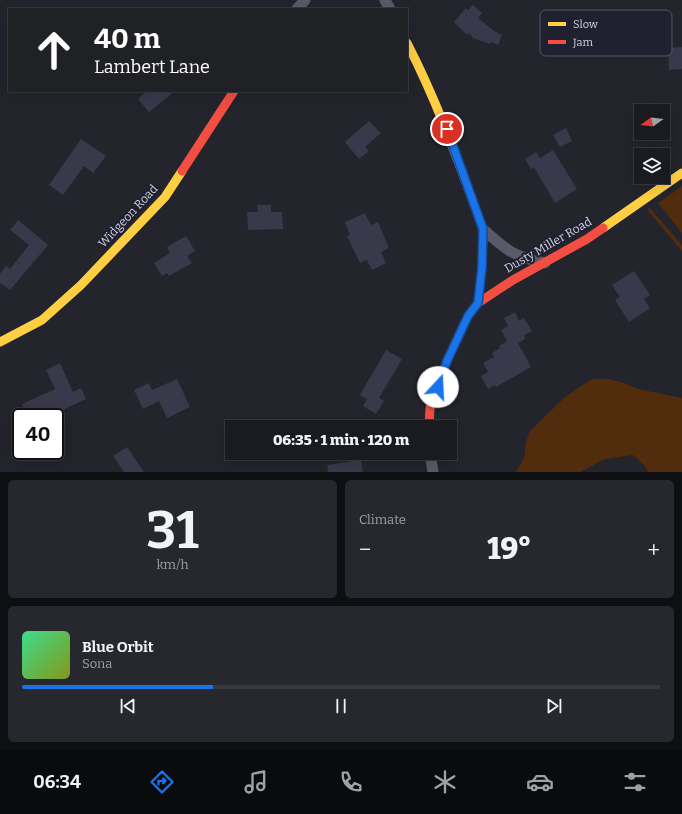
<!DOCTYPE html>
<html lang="en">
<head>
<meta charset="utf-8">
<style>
	:root { --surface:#1a1b21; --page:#27282e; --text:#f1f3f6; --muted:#9fa1a5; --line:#38393f; --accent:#1a73e8 }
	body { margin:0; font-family:Bitter,serif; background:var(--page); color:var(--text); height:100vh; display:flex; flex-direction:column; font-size:15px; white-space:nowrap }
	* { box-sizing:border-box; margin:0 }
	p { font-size:13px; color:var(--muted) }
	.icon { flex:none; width:22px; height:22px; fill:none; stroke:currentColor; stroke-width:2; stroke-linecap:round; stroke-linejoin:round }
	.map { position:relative; height:472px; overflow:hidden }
	.drawer { display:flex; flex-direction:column; gap:8px; padding:8px; background:#0e0f12; flex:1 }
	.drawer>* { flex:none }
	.top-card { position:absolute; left:8px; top:8px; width:400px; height:84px; border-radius:0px; box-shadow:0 4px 16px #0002,0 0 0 1px var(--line); background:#202124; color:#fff; overflow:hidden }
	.needle { width:26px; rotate:256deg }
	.fabs { position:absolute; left:634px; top:104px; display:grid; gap:8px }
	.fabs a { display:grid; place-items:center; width:36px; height:36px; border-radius:0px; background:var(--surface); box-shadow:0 4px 16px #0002,0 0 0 1px var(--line); font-size:20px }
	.speed { position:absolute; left:12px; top:408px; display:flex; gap:8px; font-size:20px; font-weight:700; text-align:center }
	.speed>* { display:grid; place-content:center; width:52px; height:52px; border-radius:50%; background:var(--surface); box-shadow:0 4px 16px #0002,0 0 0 1px var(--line); line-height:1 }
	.speed .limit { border:2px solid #111; border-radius:6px; background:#fff; color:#111 }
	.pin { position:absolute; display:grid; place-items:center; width:34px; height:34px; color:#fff; margin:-17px; border:2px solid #fff; border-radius:50%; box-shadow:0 1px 4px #0007 }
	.me { position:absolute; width:44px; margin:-22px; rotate:20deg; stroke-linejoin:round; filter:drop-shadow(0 0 3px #0008) }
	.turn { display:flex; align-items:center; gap:14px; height:84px; padding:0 20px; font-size:18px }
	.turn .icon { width:52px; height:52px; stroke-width:2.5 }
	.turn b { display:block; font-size:28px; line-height:34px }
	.big { font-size:30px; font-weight:800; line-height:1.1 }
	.drawer .widget { flex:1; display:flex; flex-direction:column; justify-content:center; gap:6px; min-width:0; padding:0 14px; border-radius:6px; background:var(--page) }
	.drawer .dial { align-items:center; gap:0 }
	.dial b { font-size:52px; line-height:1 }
	.song { display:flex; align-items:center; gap:12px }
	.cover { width:48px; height:48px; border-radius:6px; background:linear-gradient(135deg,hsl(150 70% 55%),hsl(70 70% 35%)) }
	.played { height:4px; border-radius:2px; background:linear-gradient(90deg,var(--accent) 30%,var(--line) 30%) }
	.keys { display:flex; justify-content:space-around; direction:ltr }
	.heat { display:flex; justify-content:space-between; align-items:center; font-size:22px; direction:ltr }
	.drawer .tiles { flex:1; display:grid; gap:8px; grid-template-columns:1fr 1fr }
	.widget:last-child { grid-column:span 2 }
	.trip { position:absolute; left:225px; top:420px; width:232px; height:40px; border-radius:0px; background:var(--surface); box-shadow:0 4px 16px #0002,0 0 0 1px var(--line); font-weight:800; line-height:40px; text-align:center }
	.tab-bar { display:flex; height:64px; justify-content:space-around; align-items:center; background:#0a0b0d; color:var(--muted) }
	.tab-bar .icon { width:28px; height:28px }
	.tab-bar .on { color:var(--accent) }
	.tab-bar b { font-size:18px; color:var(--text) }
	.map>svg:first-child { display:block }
	.green { fill:#512c0d }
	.building { fill:#3a394b }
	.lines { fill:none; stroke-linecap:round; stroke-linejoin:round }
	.street { stroke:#59596a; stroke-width:11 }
	.slow { stroke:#ffcf43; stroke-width:9 }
	.jam { stroke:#f24e42; stroke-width:9 }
	.route-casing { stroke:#114b97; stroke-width:10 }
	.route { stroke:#1a73e8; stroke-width:7 }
	.labels { text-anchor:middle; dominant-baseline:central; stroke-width:4; stroke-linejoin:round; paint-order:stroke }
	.street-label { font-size:12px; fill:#d3d3df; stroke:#1f2030 }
	.key { fill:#1f2030; stroke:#555665; stroke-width:1 }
	.key-label { font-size:11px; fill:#d3d3df }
</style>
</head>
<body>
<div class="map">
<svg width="682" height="472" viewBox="0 0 682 472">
	<rect width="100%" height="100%" fill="#23242c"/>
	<g class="green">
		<polygon points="682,186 682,233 658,203"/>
		<polygon points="648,206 682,245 682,251 649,212"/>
		<polygon points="592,379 609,379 624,383 638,389 682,398 682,472 648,472 645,466 633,455 605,459 580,472 516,472 524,458 526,442 530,431 566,396"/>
	</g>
	<g class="building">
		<polygon points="473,5 482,13 478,18 494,31 502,35 498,45 491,42 490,44 473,38 469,33 467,35 454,22 466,8 468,10"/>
		<polygon points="682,47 682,69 669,70 668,48"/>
		<polygon points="147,91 175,91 149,112 138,99"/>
		<polygon points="369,121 381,133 365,147 369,151 359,159 345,142"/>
		<polygon points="566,128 572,141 560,147 553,135"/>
		<polygon points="81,139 106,156 93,173 84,166 63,195 49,185"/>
		<polygon points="553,150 577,189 555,203 534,167 531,169 525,159 536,152 540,158"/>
		<polygon points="257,205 271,205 271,212 282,212 283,229 248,230 247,212 258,212"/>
		<polygon points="365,213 371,225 378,222 389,248 381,252 386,263 372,270 367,260 360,263 347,236 350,235 345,222"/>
		<polygon points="18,220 48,245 10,290 0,283 0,274 6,266 10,269 29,245 10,230"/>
		<polygon points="186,236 195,251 187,256 192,263 169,276 167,273 162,276 154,263 170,253 167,247"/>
		<polygon points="634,271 650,295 644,299 650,308 629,322 615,300 620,297 612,285"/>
		<polygon points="515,312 519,321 524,318 532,331 524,335 525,339 518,343 531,367 496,387 495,385 488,389 481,376 488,372 483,363 494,357 492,353 500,348 499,346 507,341 501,330 508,326 504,318"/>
		<polygon points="386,350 402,359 379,398 384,401 376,414 363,406 367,399 360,395"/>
		<polygon points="60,363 73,392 81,388 86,399 48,417 28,417 22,404 55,389 46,370"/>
		<polygon points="177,379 190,407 167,418 159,401 143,409 134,390 149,383 152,390"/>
		<polygon points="127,447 144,472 124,472 113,456"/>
		<polygon points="361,460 363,472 328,472 327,465"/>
	</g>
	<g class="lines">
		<g class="street">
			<polyline points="385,0 390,9"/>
			<polyline points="297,9 305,0"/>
			<path d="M483 229C506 250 514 257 545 263"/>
			<polyline points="430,453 433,472"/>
		</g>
		<g class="slow">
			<path d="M407 43C438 103 460 166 483 229V233"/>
			<polyline points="603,228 682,173"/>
			<polyline points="0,342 42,320 81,285 165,197 182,171"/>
		</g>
		<g class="jam">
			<polyline points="182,171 234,91"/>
			<polyline points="478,303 482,267 483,233"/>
			<polyline points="429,427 430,408 447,361 468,316 478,303 513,280 587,239 603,228"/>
		</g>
	</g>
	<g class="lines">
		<g class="route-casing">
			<polyline id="route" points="438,387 447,361 468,316 478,303 482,267 483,229 447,129"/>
		</g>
		<use href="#route" class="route"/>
	</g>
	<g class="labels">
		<g class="street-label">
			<text transform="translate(128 216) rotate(-47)">Widgeon Road</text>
			<text transform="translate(548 245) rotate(-30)">Dusty Miller Road</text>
		</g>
	</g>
	<rect x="540" y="10" width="132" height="46" rx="6" class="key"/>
	<rect x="548" y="22" width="18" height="4" fill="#ffcf43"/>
	<rect x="548" y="40" width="18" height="4" fill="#f24e42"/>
	<g class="key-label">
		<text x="573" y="28">Slow</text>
		<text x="573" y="46">Jam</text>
	</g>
</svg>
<div class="fabs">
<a><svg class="needle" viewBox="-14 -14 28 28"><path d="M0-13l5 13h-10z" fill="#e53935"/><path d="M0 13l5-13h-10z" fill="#9fa1a5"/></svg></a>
<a><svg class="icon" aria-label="layers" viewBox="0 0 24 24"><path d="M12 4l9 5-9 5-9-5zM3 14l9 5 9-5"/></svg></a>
</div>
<div class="speed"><div class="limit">40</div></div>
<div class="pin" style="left:447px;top:129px;background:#d93025"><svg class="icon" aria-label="arrive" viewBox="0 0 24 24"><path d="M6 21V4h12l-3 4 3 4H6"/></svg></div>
<svg class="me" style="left:438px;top:387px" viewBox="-20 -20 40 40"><circle r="19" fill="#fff"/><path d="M0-13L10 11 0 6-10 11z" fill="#1a73e8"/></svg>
<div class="trip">06:35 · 1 min · 120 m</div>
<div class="top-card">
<div class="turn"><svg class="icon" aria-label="ahead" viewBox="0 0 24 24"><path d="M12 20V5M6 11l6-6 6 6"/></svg><div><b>40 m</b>Lambert Lane</div></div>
</div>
</div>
<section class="drawer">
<div class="tiles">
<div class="widget dial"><b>31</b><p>km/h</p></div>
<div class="widget"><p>Climate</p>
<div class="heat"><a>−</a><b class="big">19°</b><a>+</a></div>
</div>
<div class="widget">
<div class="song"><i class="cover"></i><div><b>Blue Orbit</b><p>Sona</p></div></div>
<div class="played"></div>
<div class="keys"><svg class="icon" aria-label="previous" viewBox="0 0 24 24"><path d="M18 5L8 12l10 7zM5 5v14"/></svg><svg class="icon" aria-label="pause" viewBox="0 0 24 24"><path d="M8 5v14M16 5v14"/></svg><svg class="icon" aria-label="next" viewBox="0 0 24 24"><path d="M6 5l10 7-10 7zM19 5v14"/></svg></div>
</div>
</div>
</section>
<nav class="tab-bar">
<b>06:34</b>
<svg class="icon on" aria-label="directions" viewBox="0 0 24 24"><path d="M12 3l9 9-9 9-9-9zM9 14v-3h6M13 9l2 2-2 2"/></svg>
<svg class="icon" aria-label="music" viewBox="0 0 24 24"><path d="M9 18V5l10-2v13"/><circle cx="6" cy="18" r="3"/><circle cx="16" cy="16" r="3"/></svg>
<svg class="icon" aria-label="phone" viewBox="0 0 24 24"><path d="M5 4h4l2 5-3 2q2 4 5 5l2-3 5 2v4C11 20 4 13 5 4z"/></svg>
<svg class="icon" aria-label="climate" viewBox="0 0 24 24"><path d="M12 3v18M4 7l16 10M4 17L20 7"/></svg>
<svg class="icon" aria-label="car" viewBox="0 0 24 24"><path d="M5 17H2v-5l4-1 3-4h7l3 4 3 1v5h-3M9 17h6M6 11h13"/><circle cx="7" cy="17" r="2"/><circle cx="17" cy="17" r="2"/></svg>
<svg class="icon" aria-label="filters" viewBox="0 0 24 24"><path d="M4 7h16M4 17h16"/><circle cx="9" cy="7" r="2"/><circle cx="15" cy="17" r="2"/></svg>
</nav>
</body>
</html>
